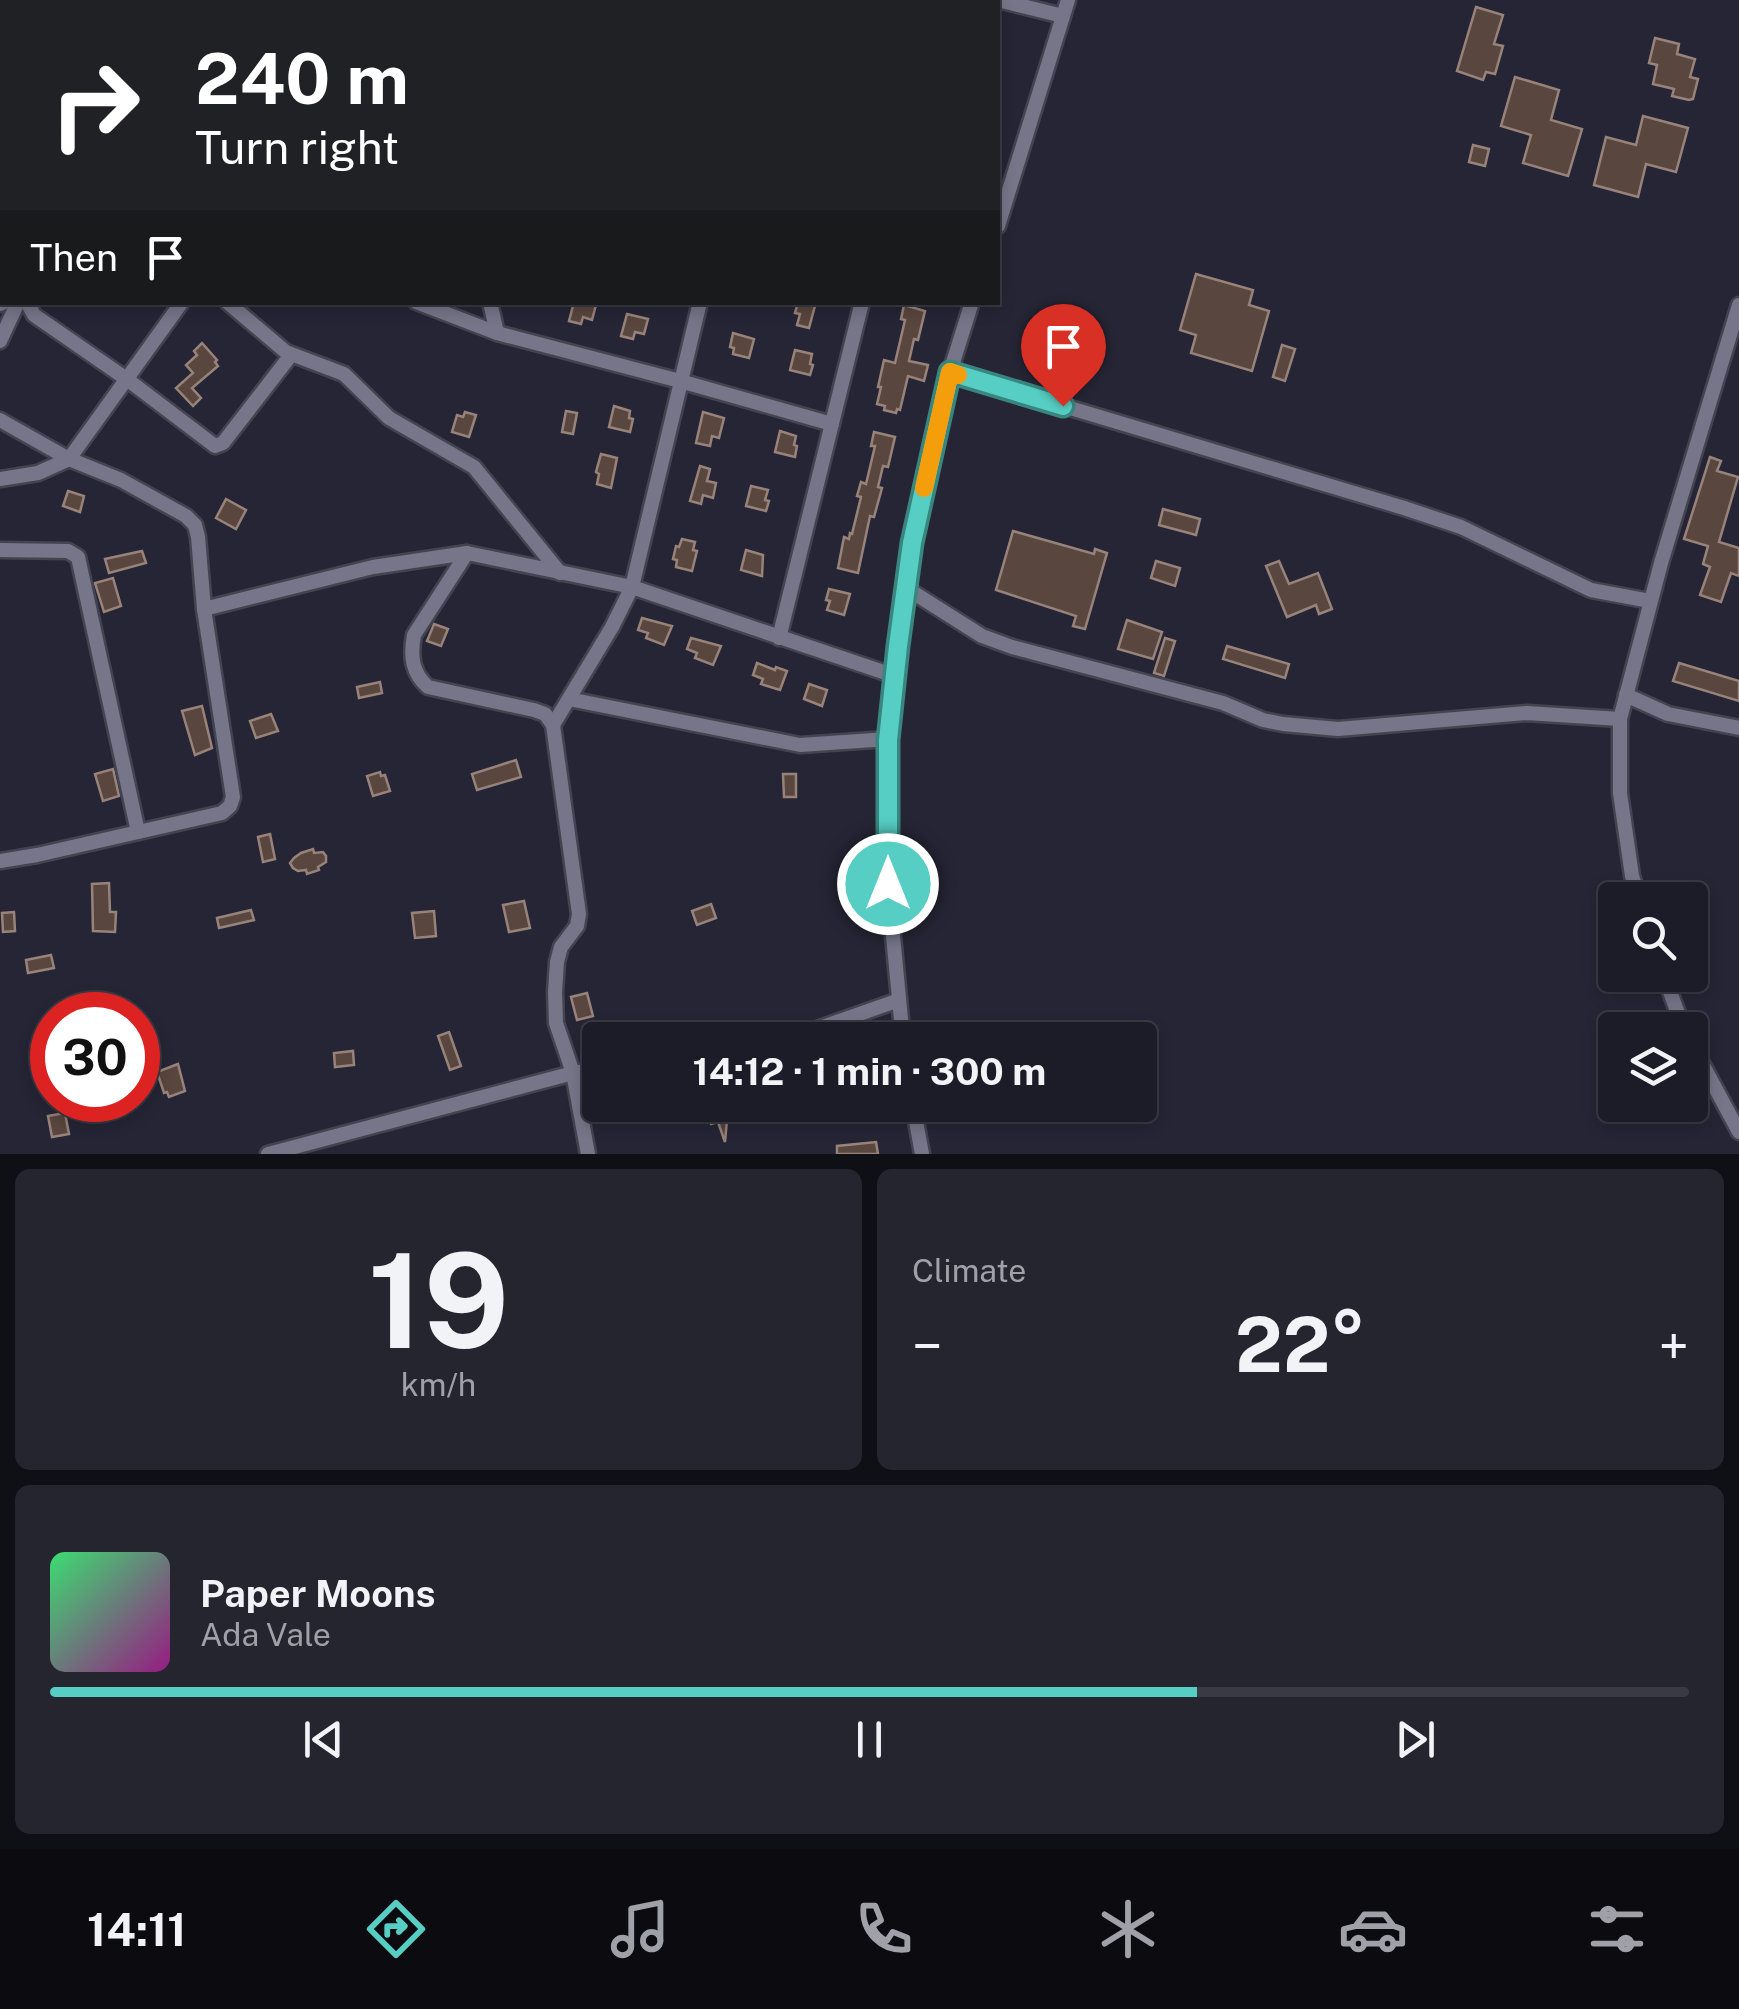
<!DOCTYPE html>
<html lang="en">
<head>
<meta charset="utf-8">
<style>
	:root { --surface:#1c1c28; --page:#252530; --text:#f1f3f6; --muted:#a0a1a8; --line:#3a3a45; --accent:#56cec4 }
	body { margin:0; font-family:"Public Sans",sans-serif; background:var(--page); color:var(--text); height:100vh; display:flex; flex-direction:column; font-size:38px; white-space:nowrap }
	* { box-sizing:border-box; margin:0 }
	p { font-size:32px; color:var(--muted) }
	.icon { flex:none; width:55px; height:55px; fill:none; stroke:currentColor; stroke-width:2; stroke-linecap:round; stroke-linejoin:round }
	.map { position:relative; height:1154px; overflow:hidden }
	.panel { display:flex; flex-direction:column; gap:15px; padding:15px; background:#0f0f16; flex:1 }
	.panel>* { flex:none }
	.guide { position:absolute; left:0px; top:0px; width:1000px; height:305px; box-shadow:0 5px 15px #0003,0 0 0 2px var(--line); background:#202124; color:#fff; overflow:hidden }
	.buttons { position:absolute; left:1598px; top:882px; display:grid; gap:20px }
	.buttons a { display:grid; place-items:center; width:110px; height:110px; border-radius:10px; background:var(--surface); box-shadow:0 5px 15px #0003,0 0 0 2px var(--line); font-size:50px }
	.speed { position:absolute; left:30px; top:992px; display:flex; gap:20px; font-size:50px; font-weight:700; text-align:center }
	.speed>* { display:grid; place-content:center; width:130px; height:130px; border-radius:50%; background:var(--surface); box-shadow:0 5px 15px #0003,0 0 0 2px var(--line); line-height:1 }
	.speed .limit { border:15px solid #d22; background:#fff; color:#111 }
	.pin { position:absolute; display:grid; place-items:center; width:85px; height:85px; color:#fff; margin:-102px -42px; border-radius:50% 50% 50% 0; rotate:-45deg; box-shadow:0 0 10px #0007 }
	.pin .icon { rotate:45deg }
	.me { position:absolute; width:110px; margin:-55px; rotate:0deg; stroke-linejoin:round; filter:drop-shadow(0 0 8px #0008) }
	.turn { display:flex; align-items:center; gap:35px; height:210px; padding:0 30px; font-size:45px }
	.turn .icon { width:130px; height:130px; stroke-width:2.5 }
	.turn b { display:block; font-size:70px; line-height:85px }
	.then { display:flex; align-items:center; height:95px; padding:0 30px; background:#0003; gap:20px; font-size:38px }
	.big { font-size:75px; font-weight:700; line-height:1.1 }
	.panel .tile { flex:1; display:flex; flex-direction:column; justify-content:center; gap:15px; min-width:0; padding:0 35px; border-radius:15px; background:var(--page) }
	.panel .dial { align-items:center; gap:0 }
	.dial b { font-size:130px; line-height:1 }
	.song { display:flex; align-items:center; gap:30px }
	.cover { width:120px; height:120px; border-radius:15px; background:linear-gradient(135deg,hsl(140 70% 55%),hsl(310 70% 35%)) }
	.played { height:10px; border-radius:5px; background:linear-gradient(90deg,var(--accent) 70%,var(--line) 70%) }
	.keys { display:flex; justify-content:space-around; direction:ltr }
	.heat { display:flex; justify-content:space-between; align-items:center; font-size:55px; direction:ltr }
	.panel .tiles { flex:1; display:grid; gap:15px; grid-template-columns:1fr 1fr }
	.tile:last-child { grid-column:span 2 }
	.trip { position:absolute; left:582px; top:1022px; width:575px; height:100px; border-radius:10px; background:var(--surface); box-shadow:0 5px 15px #0003,0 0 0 2px var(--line); font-weight:700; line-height:100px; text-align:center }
	.dock { display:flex; height:160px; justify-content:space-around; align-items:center; background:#0b0b10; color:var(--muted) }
	.dock .icon { width:70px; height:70px }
	.dock .current { color:var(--accent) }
	.dock b { font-size:45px; color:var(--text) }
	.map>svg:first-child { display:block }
	.building { fill:#59463e; stroke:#98837a; stroke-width:2.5 }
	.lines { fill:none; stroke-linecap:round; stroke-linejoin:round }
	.minor-casing { stroke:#444451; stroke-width:19 }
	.minor { stroke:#767589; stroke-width:14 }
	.route-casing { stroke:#38867f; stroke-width:25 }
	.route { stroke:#56cec4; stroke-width:18 }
	.slow { stroke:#f59e0b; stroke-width:18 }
</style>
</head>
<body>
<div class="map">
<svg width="1739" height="1154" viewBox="0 0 1739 1154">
	<rect width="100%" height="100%" fill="#262535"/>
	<g class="building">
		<polygon points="1476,7 1503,15 1494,44 1503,46 1495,74 1486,72 1483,80 1457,71"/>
		<polygon points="1655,38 1679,44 1677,54 1695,59 1690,77 1698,79 1693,99 1689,100 1672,96 1674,89 1653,84 1657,65 1649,63"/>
		<polygon points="1515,77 1559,90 1551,120 1582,129 1568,176 1523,163 1531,135 1501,126"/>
		<polygon points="1643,116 1688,128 1676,172 1646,164 1638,197 1594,185 1606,137 1636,145"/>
		<polygon points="1473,145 1489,149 1485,166 1469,162"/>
		<polygon points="1196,274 1253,290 1249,305 1269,311 1252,371 1191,353 1196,335 1180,330"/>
		<polygon points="574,302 596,305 592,320 583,317 581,324 569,321"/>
		<polygon points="798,302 816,302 809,328 797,325 800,314 795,313"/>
		<polygon points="904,305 925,311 918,340 914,339 909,361 928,365 924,381 908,376 900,410 897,409 896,413 884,410 885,406 877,404 881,387 878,387 884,360 895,363 905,320 901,319"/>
		<polygon points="627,314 648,319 644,334 635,332 633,339 621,336"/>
		<polygon points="733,333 754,339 749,358 733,354 734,348 730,347"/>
		<polygon points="202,343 217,360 215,362 218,366 192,388 201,398 193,406 176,388 193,373 186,365 197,355 194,351"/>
		<polygon points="1282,345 1295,349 1285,381 1273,377"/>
		<polygon points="795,350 812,354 810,364 813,365 810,375 790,370"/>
		<polygon points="614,406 630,411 629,418 633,419 630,432 609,427"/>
		<polygon points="566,411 577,413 573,434 562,432"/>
		<polygon points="465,412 476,415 469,437 452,432 457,415 463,417"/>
		<polygon points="703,412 724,418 719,438 712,436 710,446 696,443"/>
		<polygon points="780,431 796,436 794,445 797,446 795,457 775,452"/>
		<polygon points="874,432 895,437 888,467 883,466 878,487 882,488 874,517 870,516 858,573 838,568 844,537 849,539 850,533 852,534 861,497 857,496 861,482 866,484 875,446 871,446"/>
		<polygon points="601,454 617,458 611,488 597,484 599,474 596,472"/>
		<polygon points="1710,457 1721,461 1717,471 1738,477 1719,542 1739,548 1739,576 1731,573 1721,602 1700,595 1710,567 1703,564 1708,546 1684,539"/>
		<polygon points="700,466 710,469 707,481 716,483 713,498 703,495 701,504 690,501"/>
		<polygon points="751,486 768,490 765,500 769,501 766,511 746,506"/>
		<polygon points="68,491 84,496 80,512 63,506"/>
		<polygon points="226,499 246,510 236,529 216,518"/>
		<polygon points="1163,509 1200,519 1196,535 1159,525"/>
		<polygon points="1013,531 1094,554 1095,549 1107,553 1085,629 1073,626 1076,616 996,590"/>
		<polygon points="682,539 695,542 693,550 697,551 692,571 676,567 677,560 673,559 676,546 679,547"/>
		<polygon points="746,550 763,555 762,576 741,570"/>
		<polygon points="142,551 146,563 109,573 105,559"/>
		<polygon points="1156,561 1180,568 1175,586 1151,578"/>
		<polygon points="1279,561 1289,584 1318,573 1332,609 1319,614 1316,605 1287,617 1266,566"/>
		<polygon points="113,578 121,606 104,612 95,583"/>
		<polygon points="829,589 850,594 844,615 827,610 830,601 826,600"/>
		<polygon points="642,618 672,626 664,645 646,638 648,633 638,630"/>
		<polygon points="1127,620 1162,632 1153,659 1118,649"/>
		<polygon points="434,624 448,629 441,646 427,641"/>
		<polygon points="691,638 721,646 713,665 695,658 697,653 687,649"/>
		<polygon points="1165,638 1175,641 1164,676 1154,673"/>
		<polygon points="1227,646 1289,664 1285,678 1223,659"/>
		<polygon points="757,663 775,670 776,667 787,671 780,690 761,684 763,679 753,675"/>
		<polygon points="1679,663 1739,681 1739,701 1673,681"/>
		<polygon points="380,682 382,693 359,698 357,687"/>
		<polygon points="809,684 827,690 822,706 804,699"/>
		<polygon points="202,706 212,748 195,755 182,711"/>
		<polygon points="271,714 278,731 256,738 250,721"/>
		<polygon points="516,760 521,777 477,790 472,774"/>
		<polygon points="113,769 119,796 103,801 95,774"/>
		<polygon points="380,772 381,776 385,775 390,791 373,796 367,776"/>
		<polygon points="783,774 796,774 796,797 784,797"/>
		<polygon points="270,834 275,859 263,862 258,837"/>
		<polygon points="313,849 314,853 323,852 326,856 326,862 318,867 319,870 307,874 306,870 298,871 293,868 290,863 294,858 301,853"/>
		<polygon points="109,883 110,912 116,912 115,932 93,931 92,884"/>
		<polygon points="524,901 530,928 509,932 503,905"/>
		<polygon points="711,904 716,918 697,925 692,911"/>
		<polygon points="251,910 254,920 219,928 217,918"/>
		<polygon points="434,911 436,936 415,938 412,913"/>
		<polygon points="14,912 15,931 3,932 2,913"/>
		<polygon points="51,955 54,968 28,973 26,960"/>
		<polygon points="587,993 593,1016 577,1020 571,997"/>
		<polygon points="449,1032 461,1066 450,1070 438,1036"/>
		<polygon points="353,1051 354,1065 335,1067 334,1053"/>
		<polygon points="178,1064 185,1091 169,1097 167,1092 164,1093 157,1072"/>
		<polygon points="705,1105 722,1105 722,1108 728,1109 725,1142 718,1122 711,1124"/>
		<polygon points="65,1113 69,1134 52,1137 48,1116"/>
		<polygon points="876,1142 878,1154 837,1154 837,1146"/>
	</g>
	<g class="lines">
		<g class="minor-casing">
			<g id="minor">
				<polyline points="513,0 513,2"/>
				<polyline points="998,0 1063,16"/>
				<polyline points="385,2 385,0"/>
				<polyline points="610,2 611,0"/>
				<polyline points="768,2 768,0"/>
				<polyline points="937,2 938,0"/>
				<polyline points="0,52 2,60"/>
				<polyline points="998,226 1068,0"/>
				<polyline points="27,302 34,315 128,380 215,446 223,443 291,355"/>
				<polyline points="227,302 286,352 344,374 389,418 474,467 560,573"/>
				<polyline points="416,302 497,333 680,381 832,424"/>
				<polyline points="490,302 497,333"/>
				<polyline points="700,302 632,587 895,676"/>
				<polyline points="0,304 4,302"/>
				<polyline points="0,341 18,302"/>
				<polyline points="950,372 1404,508 1461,527 1591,590 1650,601"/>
				<polyline points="0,420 69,459 121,480 186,516 195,525 198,537 204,609"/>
				<polyline points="0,479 38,473 69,459 182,302"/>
				<polyline points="0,550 68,551 78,557 138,832"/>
				<path d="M467 553 414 635C410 656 412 673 428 687L534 710 545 714 553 725"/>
				<polyline points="906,588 982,636 1012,647 1223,703 1263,720 1283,724 1338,729 1527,713 1620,719"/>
				<polyline points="779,638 862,302"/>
				<polyline points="1626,695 1668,714 1739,728"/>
				<polyline points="569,699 800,745 888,739"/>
				<polyline points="0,861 37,855 222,813 230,806 233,797 204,609 373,567 467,553 632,587 612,627 553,725 579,914 577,926 561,947 557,962 555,992 556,1023 573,1073 588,1154"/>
				<polyline points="1640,900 1632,876 1620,793 1620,719 1661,563 1739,305"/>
				<polyline points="1664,975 1684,1030"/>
				<polyline points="777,1040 797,1036 899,1000"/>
				<polyline points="903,1040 888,884 888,739 911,543 950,372 972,302"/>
				<polyline points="1690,1041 1739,1132"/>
				<polyline points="913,1105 922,1154"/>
				<polyline points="268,1154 573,1073 600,1069"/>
			</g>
		</g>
		<use href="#minor" class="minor"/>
	</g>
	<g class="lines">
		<g class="route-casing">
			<polyline id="route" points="888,884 888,740 898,646 912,543 950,372 1063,406"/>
		</g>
		<use href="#route" class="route"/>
		<polyline class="slow" points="924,488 950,372 958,375"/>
	</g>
</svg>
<div class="buttons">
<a><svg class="icon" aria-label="search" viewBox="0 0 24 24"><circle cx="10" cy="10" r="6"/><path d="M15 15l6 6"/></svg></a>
<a><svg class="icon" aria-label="layers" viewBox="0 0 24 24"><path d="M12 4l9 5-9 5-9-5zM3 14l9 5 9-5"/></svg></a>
</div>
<div class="speed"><div class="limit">30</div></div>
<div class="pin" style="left:1063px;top:406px;background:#d93025"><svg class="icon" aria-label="arrive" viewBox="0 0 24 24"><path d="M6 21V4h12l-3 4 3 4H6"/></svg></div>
<svg class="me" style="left:888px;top:884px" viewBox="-20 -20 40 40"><circle r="17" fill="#56cec4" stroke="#fff" stroke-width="3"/><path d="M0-11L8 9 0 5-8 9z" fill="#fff"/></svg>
<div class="trip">14:12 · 1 min · 300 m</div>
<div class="guide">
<div class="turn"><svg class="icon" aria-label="right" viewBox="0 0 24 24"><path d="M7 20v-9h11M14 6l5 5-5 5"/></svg><div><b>240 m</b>Turn right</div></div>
<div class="then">Then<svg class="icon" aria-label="arrive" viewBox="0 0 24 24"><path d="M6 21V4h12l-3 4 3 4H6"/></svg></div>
</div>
</div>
<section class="panel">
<div class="tiles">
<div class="tile dial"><b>19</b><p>km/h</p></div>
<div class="tile"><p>Climate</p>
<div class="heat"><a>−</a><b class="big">22°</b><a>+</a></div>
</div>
<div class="tile">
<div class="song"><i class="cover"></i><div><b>Paper Moons</b><p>Ada Vale</p></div></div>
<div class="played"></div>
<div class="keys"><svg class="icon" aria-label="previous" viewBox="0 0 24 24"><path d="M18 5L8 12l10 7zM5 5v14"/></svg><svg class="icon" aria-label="pause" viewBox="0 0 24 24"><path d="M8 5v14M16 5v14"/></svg><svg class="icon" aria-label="next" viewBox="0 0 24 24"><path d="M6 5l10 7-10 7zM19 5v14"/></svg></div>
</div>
</div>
</section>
<nav class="dock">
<b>14:11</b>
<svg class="icon current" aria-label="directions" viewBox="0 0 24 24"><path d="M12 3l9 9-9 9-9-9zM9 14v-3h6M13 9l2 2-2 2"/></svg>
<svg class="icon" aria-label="music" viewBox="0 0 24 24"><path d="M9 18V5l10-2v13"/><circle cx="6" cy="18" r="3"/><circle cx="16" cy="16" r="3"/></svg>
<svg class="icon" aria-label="phone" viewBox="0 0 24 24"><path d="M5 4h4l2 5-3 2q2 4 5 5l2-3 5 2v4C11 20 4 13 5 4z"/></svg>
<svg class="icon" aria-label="climate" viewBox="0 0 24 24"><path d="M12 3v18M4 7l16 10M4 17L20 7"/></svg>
<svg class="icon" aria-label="car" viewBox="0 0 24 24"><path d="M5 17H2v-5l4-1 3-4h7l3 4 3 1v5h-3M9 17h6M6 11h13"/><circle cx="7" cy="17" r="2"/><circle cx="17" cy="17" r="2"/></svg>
<svg class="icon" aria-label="filters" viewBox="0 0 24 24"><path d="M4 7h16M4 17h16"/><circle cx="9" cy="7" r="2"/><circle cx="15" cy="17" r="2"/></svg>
</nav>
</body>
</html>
